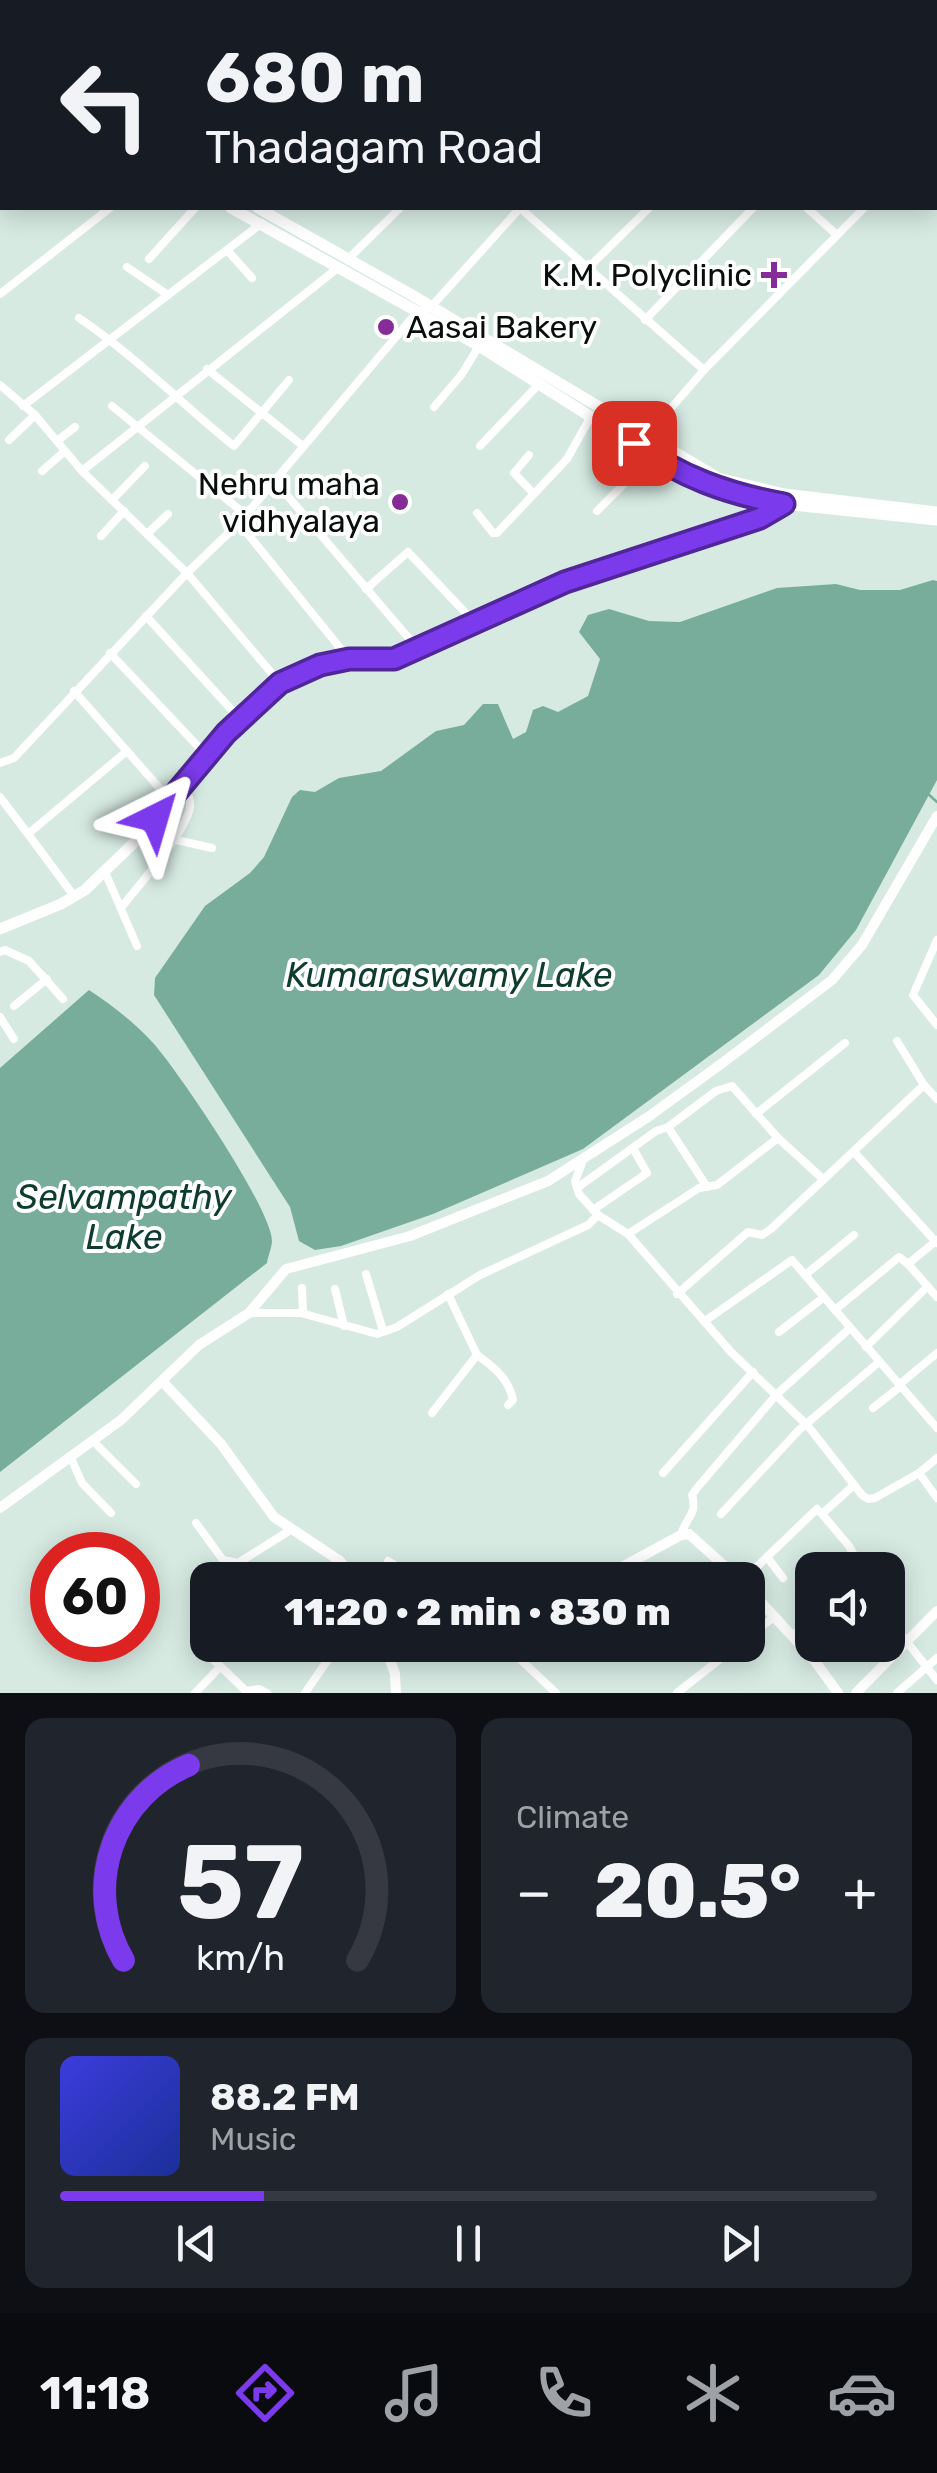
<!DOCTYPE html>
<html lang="en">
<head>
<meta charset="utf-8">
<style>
	:root { --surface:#171b24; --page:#20242c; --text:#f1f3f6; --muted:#9ea1a6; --line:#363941; --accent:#7c3aed }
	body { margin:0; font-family:Rubik,sans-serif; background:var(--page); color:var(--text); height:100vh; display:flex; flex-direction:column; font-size:38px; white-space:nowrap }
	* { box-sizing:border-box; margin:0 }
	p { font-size:32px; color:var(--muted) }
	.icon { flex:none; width:55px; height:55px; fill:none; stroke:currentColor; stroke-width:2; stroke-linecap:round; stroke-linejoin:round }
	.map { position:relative; height:1693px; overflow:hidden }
	.side { display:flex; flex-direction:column; gap:25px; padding:25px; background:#0d0f14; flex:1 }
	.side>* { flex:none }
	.hud { position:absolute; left:0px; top:0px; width:938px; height:210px; box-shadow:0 5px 25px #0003; background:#171b24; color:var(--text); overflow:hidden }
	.tools { position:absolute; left:795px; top:1552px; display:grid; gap:20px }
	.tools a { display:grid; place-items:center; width:110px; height:110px; border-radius:20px; background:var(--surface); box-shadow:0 5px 25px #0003; font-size:50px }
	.speed { position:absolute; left:30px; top:1532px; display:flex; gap:20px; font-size:50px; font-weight:700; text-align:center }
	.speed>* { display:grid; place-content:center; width:130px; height:130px; border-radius:50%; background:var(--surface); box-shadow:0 5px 25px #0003; line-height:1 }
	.speed .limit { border:15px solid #d22; background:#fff; color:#111 }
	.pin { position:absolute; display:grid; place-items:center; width:85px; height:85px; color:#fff; margin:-42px; border-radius:20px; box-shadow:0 5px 15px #0006 }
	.me { position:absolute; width:110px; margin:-55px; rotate:40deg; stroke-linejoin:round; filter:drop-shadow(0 0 8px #0008) }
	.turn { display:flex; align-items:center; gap:35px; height:210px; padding:0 40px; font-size:45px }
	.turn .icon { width:130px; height:130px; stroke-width:2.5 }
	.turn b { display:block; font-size:70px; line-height:85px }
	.big { font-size:75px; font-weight:800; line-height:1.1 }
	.side .widget { flex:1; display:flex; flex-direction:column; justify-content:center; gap:15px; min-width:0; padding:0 35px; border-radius:20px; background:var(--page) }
	.side .dial { align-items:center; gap:0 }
	.dial svg { height:260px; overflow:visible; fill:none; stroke:var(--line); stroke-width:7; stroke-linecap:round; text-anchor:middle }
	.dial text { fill:var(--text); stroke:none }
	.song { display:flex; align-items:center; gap:30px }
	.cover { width:120px; height:120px; border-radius:15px; background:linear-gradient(135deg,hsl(240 70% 55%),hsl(230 70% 35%)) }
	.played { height:10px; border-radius:5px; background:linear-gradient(90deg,var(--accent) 25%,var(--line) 25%) }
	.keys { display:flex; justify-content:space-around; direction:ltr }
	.heat { display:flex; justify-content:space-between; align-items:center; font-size:55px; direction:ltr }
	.side .tiles { flex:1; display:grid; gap:25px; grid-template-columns:1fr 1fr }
	.widget:last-child { grid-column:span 2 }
	.trip { position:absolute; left:190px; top:1562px; width:575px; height:100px; border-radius:20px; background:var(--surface); box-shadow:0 5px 25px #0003; font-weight:800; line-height:100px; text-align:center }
	.menu { display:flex; height:160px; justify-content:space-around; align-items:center; background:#090b0e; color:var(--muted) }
	.menu .icon { width:70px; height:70px }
	.menu .on { color:var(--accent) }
	.menu b { font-size:45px; color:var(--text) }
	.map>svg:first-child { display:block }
	.water { fill:#79ad9b }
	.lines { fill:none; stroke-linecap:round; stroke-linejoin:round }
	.stream { stroke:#79ad9b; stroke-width:2.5 }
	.street { stroke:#fff; stroke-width:8 }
	.secondary { stroke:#fff; stroke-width:10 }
	.primary { stroke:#fff; stroke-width:11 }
	.route-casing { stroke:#51269a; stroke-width:25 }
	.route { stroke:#7c3aed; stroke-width:18 }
	.poi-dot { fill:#862c98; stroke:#fff; stroke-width:4 }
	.labels { text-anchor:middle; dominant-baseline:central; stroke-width:8; stroke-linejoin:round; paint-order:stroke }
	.poi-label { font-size:32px; fill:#070e0b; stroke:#fff; text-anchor:end }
	.water-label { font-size:35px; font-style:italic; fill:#0e3c2f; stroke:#fff }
</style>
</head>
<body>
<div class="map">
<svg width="937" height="1693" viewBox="0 0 937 1693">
	<rect width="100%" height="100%" fill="#d6eae2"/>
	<g class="water">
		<polygon points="933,580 937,581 937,780 856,930 819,975 583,1149 433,1214 341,1246 315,1250 299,1241 290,1207 154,995 155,978 205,906 250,873 264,857 292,797 300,790 315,792 339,778 381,771 436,731 464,725 483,704 498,704 513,739 526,732 533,710 543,706 558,712 588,696 600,659 579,632 588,615 609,609 649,621 680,622 777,588 836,584 860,590 900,590"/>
		<path d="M89 990C112 1005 135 1023 154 1044 178 1071 272 1209 272 1241 272 1247 268 1256 267 1263L0 1472V1068Z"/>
	</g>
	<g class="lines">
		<polyline class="stream" points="927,793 937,802"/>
		<g class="street">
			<polyline points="34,0 37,2"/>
			<polyline points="78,0 81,2"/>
			<polyline points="366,0 368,2"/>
			<polyline points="577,0 580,2"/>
			<polyline points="887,0 890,2"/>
			<polyline points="11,2 13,0"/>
			<polyline points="107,2 109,0"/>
			<polyline points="283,2 286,0"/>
			<polyline points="704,2 706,0"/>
			<polyline points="848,2 851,0"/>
			<polyline points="0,13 2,10"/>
			<polyline points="935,43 937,45"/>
			<polyline points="935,137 937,135"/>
			<polyline points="0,199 2,197"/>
			<polyline points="520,208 704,370"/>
			<polyline points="807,208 837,235"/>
			<polyline points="227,250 252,278"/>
			<polyline points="149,259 195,208"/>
			<polyline points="348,259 400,208"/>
			<polyline points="127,267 168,295"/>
			<polyline points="589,267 649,208"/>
			<polyline points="0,294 110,208"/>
			<path d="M79 318C134 355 182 404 234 446L289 380"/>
			<polyline points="645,320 753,208"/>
			<polyline points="207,369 303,446"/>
			<polyline points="0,385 35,415 82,471 187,573 280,683"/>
			<polyline points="23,406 262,223"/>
			<polyline points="112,406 246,515"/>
			<polyline points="434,407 462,374 479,346"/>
			<polyline points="647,436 704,370 864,208"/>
			<polyline points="9,440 35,415"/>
			<polyline points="57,441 75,427"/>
			<polyline points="480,446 540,383"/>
			<polyline points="529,455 514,473 534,494"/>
			<polyline points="42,471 65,451"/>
			<polyline points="82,471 339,267"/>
			<polyline points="274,480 418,649"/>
			<polyline points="112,500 145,466"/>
			<polyline points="597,511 652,456"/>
			<polyline points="477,513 493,533 497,533 567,459 591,416"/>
			<polyline points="239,523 349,659"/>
			<polyline points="147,534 168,514"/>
			<polyline points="101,536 124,511"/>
			<polyline points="366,589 408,552 476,624"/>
			<polyline points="146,616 240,719"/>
			<polyline points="110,653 207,756"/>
			<polyline points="74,691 170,800"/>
			<polyline points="0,763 14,758 187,573 239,523 417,312 431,307 520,208"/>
			<polyline points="0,797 28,834"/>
			<polyline points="172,839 212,848"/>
			<polyline points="105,872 137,946"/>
			<polyline points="74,896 28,834 127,751"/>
			<path d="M121 908C138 886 186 832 190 807 191 799 187 791 184 784"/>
			<polyline points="937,940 913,995 937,1025"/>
			<polyline points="0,952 5,950 29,961 63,999"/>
			<polyline points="14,1006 47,979"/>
			<polyline points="0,1017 14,1039"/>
			<polyline points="897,1041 924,1085 937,1099"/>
			<polyline points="756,1114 845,1043"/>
			<polyline points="854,1152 937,1243"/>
			<polyline points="584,1158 575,1181 579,1194 598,1215 628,1234 731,1352 808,1426 862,1495 868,1499 875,1498 919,1473 937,1498"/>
			<polyline points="707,1187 668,1127 716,1091 732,1086 778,1138"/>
			<polyline points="577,1188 656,1131 669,1127"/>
			<polyline points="593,1210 647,1173 634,1150"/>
			<polyline points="628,1234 699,1188 717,1185 778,1138 823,1179"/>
			<polyline points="908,1264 937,1297"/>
			<polyline points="366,1274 383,1331"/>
			<polyline points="805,1275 854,1235"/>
			<polyline points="302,1288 303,1313"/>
			<polyline points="335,1289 344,1326"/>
			<polyline points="677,1294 748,1232 762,1235 771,1229 924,1085"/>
			<polyline points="835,1310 899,1257 908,1264 937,1240"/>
			<polyline points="249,1313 301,1313 377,1334 397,1327 480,1275 588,1225 598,1215"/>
			<polyline points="705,1321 792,1260 937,1428"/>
			<polyline points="779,1332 824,1297"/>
			<polyline points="866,1347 927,1287"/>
			<path d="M477 1355C494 1367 509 1379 513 1400L508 1405"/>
			<polyline points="900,1384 937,1353"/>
			<polyline points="873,1408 901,1386"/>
			<polyline points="432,1413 477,1355 448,1294"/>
			<polyline points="92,1440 136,1484"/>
			<polyline points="71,1458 82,1483 111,1513"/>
			<polyline points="663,1473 753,1372"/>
			<polyline points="919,1473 937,1458"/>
			<polyline points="854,1485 822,1514 849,1546 862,1570"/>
			<polyline points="721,1514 799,1430 879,1362"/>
			<polyline points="196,1523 223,1560 238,1563 292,1529"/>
			<path d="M681 1535C685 1518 698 1515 692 1495L697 1488 777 1394 850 1328"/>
			<polyline points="767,1557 783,1578"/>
			<polyline points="388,1561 419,1580"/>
			<polyline points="743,1580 817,1509 822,1514"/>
			<polyline points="888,1618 937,1680"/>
			<polyline points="792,1636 812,1621"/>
			<polyline points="748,1637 774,1617"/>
			<polyline points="196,1643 246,1691 259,1689 267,1693"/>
			<polyline points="505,1645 556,1693"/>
			<polyline points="195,1693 220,1667"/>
			<polyline points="305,1693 336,1648"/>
			<polyline points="677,1693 738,1645"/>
			<polyline points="897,1693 937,1658"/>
		</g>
		<g class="secondary">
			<polyline points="458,2 461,0"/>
			<polyline points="163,1382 221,1444 274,1517 340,1561 354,1580"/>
			<polyline points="0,1508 121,1420 199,1345 249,1313 286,1269 410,1236 548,1181 648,1117 721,1064 832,980 862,945 937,816"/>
			<polyline points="598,1580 681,1535 689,1534 740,1580"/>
			<polyline points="748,1588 814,1660 838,1693"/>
			<polyline points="385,1645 395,1674 396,1693"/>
			<polyline points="856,1693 937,1611"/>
		</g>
		<g class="primary">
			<polyline points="0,88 2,89"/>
			<polyline points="0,100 2,101"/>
			<polyline points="231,208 479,346 659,460 716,489 783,504 937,520"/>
			<polyline points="258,208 412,295 718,478 784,494 937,512"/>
			<polyline points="0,929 61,904 85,890 140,837 226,733 280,683 321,665 349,659 394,659 565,582 760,518 783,504 784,494"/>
		</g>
	</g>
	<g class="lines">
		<g class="route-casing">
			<path id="route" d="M155 818 226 733 280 683 320 665 349 659H394L565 582 760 518 784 504C728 494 680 477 634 443"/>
		</g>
		<use href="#route" class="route"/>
	</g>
	<g class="poi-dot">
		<path d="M769 260h10v10h10v10h-10v10h-10v-10h-10v-10h10z"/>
		<circle cx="386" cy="327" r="10"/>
		<circle cx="400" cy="502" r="10"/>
	</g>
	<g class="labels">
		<g class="poi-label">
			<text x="752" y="275">K.M. Polyclinic</text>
			<text x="406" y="327" text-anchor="start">Aasai Bakery</text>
			<text x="380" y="484">Nehru maha<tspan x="380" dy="37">vidhyalaya</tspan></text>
		</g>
		<g class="water-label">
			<text x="449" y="975">Kumaraswamy Lake</text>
			<text x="124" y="1197">Selvampathy<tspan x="124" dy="40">Lake</tspan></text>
		</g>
	</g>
</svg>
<div class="tools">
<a><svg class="icon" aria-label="sound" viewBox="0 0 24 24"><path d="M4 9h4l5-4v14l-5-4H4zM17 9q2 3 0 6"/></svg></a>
</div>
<div class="speed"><div class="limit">60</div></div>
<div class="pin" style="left:634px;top:443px;background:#d93025"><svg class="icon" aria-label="arrive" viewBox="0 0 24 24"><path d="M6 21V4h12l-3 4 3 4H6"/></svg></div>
<svg class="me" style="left:155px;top:818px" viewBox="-20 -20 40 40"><path d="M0-17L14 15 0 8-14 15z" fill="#7c3aed" stroke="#fff" stroke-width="4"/></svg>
<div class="trip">11:20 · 2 min · 830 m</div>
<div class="hud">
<div class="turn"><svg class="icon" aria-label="left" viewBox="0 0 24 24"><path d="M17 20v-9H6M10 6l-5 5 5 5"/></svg><div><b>680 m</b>Thadagam Road</div></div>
</div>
</div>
<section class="side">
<div class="tiles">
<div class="widget dial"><svg viewBox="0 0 100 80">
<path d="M14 69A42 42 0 1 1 86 69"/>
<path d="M14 69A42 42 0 0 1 34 9" stroke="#7c3aed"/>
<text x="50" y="56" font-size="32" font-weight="700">57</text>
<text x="50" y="72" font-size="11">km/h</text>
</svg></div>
<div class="widget"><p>Climate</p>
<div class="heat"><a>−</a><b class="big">20.5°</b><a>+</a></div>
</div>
<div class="widget">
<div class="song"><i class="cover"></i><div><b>88.2 FM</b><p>Music</p></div></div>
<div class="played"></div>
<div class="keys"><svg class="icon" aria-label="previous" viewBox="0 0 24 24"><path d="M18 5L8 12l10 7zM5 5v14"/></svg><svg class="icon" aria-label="pause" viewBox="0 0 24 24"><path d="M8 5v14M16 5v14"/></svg><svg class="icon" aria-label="next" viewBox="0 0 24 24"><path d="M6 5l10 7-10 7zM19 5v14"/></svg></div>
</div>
</div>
</section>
<nav class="menu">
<b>11:18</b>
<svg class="icon on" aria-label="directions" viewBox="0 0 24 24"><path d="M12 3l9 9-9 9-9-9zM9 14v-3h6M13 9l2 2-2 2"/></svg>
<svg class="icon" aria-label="music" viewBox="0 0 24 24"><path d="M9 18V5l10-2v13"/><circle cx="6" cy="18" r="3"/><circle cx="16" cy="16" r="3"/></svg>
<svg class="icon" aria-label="phone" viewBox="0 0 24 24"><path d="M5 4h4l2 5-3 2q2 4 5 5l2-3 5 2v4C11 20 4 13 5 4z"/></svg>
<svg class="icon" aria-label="climate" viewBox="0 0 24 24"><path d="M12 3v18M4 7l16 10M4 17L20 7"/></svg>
<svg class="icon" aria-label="car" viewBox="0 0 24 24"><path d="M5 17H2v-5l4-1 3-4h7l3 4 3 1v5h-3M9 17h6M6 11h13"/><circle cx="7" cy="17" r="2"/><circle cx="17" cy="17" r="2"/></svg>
</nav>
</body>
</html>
